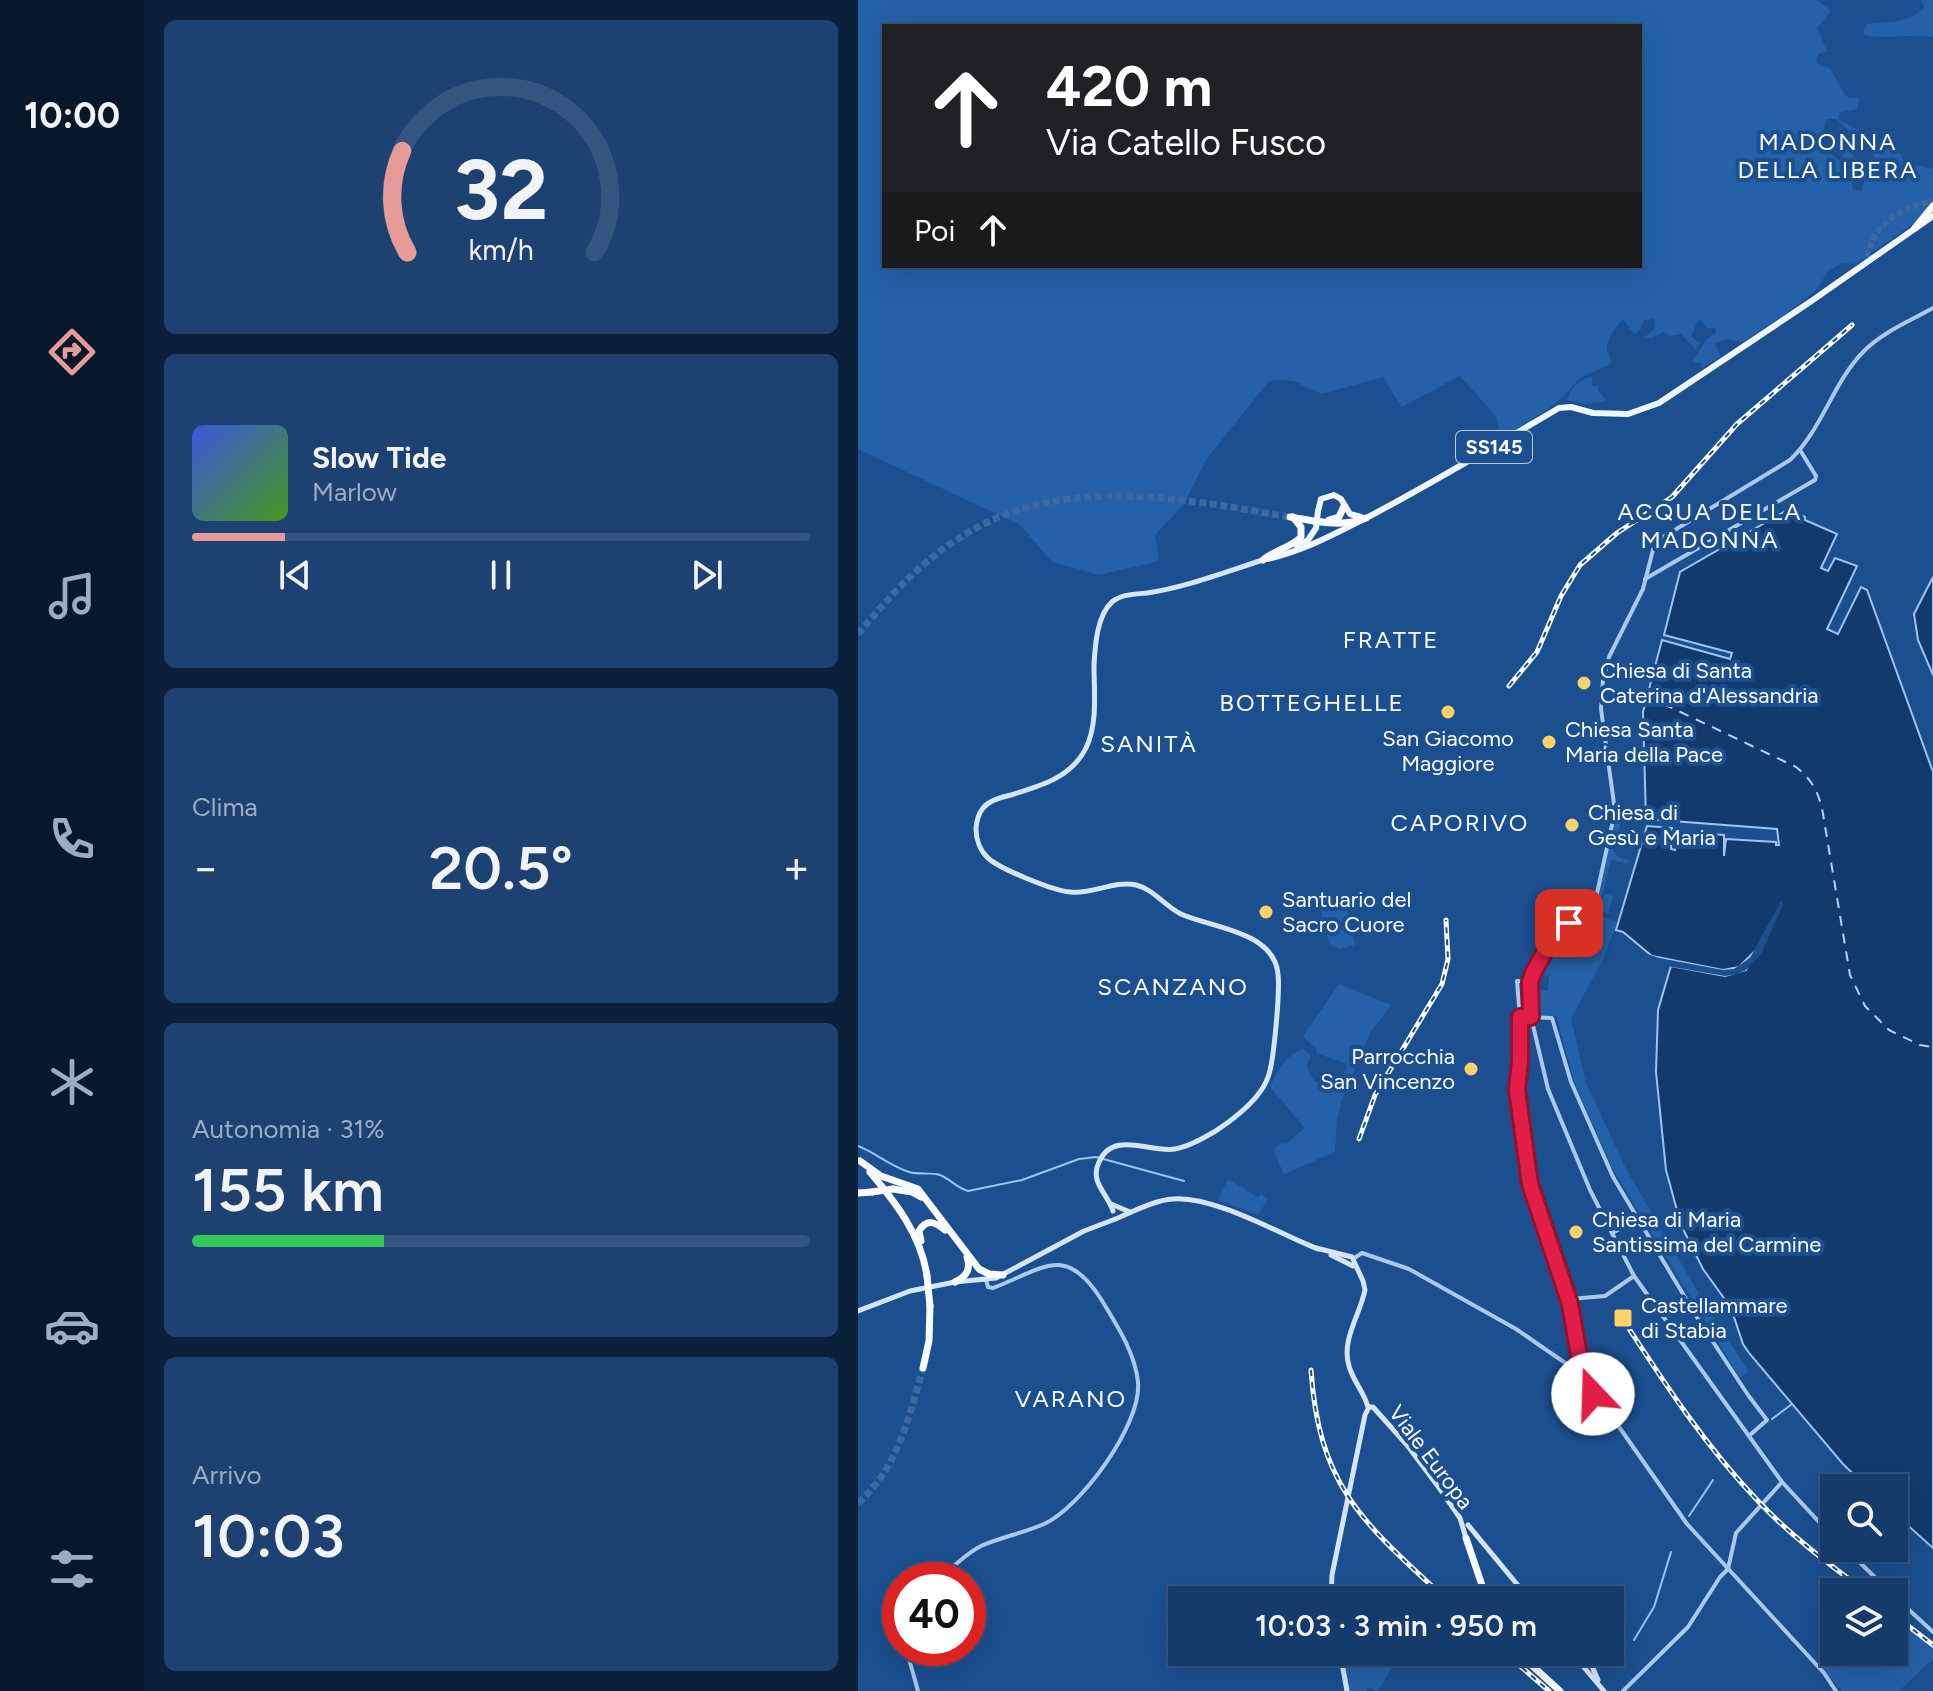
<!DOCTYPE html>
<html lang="it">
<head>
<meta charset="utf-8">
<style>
	:root { --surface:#143b6b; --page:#1d4271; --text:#f1f3f6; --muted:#9dadc1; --line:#33557e; --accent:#e69b98 }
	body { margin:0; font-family:Figtree,sans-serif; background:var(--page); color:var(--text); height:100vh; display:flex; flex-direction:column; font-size:30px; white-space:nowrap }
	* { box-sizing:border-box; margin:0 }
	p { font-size:26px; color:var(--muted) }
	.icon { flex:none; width:44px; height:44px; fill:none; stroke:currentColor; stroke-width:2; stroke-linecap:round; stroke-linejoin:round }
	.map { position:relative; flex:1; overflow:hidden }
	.side { display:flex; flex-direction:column; gap:20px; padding:20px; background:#0b203b; width:714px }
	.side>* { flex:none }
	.top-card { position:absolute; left:24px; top:24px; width:760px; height:244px; border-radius:0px; box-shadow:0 8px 32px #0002,0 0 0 2px var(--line); background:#202124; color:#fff; overflow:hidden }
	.buttons { position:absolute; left:962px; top:1474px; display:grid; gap:16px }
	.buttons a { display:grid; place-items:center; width:88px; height:88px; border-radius:0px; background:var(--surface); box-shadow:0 8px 32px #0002,0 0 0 2px var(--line); font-size:40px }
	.speed { position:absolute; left:24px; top:1562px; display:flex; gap:16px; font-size:40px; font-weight:700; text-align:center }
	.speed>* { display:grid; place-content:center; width:104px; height:104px; border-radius:50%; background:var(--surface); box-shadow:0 8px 32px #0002,0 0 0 2px var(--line); line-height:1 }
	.speed .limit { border:12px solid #d22; background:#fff; color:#111 }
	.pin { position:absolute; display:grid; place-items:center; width:68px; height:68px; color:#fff; margin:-34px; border-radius:16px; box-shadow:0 4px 12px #0006 }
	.me { position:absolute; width:88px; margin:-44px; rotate:339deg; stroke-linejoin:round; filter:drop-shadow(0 0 6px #0008) }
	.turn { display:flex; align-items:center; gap:28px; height:168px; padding:0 32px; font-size:36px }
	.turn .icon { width:104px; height:104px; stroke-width:2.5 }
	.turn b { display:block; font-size:56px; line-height:68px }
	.then { display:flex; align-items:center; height:76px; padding:0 32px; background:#0003; gap:16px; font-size:30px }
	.big { font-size:60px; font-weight:600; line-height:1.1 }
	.side .widget { flex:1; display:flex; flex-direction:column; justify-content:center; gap:12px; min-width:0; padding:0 28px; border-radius:12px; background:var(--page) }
	.side .dial { align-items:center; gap:0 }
	.dial svg { height:208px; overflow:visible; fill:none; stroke:var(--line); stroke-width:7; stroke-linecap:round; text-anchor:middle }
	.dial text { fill:var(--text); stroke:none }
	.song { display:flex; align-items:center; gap:24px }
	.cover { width:96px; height:96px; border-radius:12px; background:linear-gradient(135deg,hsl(230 70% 55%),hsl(100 70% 35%)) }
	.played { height:8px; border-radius:4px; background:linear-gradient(90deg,var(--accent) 15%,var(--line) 15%) }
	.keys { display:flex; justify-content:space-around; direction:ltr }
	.heat { display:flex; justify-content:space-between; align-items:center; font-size:44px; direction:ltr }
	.charge { height:12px; border-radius:6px; background:linear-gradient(90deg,#34c759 31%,var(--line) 0) }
	.trip { position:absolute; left:310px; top:1586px; width:456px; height:80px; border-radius:0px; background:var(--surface); box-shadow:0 8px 32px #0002,0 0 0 2px var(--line); font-weight:600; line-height:80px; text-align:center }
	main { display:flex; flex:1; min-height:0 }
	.dock { display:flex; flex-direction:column; width:144px; justify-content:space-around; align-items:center; background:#08182b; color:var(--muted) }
	.dock .icon { width:56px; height:56px }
	.dock .active { color:var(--accent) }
	.dock b { font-size:36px; color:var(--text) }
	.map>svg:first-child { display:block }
	.green { fill:#2461a8; fill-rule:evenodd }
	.water { fill:#123a6d; stroke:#9cc4f0; stroke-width:2 }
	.pier { fill:#1b4f8f }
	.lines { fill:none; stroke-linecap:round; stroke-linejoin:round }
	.stream { stroke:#9cc4f0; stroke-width:2 }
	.ferry { stroke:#b5d3f5; stroke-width:2; stroke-dasharray:10 8; stroke-linecap:butt }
	.primary-tunnel { stroke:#3d69a0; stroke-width:6; stroke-dasharray:6 3; stroke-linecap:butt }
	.trunk-tunnel { stroke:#3d69a0; stroke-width:7; stroke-dasharray:7 3.5; stroke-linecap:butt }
	.tertiary { stroke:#a9c9ee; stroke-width:4 }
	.secondary { stroke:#d6e6fa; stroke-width:5 }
	.primary { stroke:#f0f6ff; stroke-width:6 }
	.trunk { stroke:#f8faff; stroke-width:7 }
	.rail-casing { stroke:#fff; stroke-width:5 }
	.rail { stroke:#1b4f8f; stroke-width:2; stroke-dasharray:6; stroke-linecap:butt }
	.primary-bridge { stroke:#f0f6ff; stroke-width:6 }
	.trunk-bridge { stroke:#f8faff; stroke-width:7 }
	.route-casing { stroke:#92132f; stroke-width:20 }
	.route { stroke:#e11d48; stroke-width:14 }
	.poi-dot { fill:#ffd166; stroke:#1b4f8f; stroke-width:3 }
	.labels { text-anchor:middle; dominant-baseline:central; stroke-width:8; stroke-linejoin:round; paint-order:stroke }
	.shield { fill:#1b4f8f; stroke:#bbcadd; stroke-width:2 }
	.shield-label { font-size:20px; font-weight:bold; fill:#fff }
	.poi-label { font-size:22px; fill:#fff; stroke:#1b4f8f; text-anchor:start }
	.street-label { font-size:22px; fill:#fff; stroke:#1b4f8f }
	.neighbourhood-label { font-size:24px; letter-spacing:2px; fill:#fff; stroke:#1b4f8f }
</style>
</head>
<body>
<main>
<nav class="dock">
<b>10:00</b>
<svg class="icon active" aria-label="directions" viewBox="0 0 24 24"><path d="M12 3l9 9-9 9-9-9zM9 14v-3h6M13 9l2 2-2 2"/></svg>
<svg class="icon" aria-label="music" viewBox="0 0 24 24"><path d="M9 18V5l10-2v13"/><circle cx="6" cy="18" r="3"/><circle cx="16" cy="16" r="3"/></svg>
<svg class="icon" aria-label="phone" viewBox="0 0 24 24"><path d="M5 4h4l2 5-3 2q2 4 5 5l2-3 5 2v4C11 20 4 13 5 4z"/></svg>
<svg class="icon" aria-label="climate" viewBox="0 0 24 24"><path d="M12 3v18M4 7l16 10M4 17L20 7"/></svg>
<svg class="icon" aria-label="car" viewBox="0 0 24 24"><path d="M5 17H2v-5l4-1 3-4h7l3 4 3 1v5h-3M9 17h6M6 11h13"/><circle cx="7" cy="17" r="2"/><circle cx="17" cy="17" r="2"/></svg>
<svg class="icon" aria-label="filters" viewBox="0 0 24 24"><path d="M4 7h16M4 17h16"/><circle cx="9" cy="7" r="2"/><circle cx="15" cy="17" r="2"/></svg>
</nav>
<section class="side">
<div class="widget dial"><svg viewBox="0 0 100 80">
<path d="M14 69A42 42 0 1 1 86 69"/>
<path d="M14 69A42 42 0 0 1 12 30" stroke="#e69b98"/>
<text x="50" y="56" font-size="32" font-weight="700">32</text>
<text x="50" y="72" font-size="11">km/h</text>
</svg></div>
<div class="widget">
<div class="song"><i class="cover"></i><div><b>Slow Tide</b><p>Marlow</p></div></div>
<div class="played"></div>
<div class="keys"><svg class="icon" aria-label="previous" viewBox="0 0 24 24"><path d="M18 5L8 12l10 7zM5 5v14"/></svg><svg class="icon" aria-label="pause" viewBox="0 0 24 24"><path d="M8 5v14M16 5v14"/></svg><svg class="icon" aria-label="next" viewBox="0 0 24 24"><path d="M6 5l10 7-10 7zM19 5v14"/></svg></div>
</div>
<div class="widget"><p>Clima</p>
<div class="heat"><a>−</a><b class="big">20.5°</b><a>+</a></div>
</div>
<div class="widget"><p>Autonomia · 31%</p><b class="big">155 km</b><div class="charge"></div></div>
<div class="widget"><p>Arrivo</p><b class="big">10:03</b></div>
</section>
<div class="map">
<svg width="1075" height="1691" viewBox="0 0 1075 1691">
	<rect width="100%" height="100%" fill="#1b4f8f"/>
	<g class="green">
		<path d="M0 0H959L973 11 959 28 969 51 960 54 958 62 962 66 972 68 987 95 991 98 1001 97 999 109 983 112 980 119 1014 137 1013 147 1036 144 1047 162 1075 169V199L1061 220 997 264 985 263 971 270 957 291 926 315 884 342 870 339 856 343 863 356 844 368 843 363 834 362 849 339 858 333 857 327 850 329 843 320H840L833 337 842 343 838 350 823 334 811 336 806 332 794 338H785L797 329 796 318 786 320 781 331 776 334 765 319C758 328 748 337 749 350 750 354 753 358 754 363L722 378 706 396 689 410 630 446 626 441 640 435 638 430 641 429 637 415 602 376 544 407 525 377 464 394 435 381 416 380 410 382 348 460 326 504 297 535 301 561 241 575 194 562 162 525 0 449ZM26 26H782V266H26ZM970 119H979L1018 159 1007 177 1004 191 995 190 992 169 996 163 995 155 1001 150 981 127C985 138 979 145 986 158L982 161 963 146 967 122Z"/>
		<path d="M1063 0H1075V37C1052 33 1029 40 1006 35L1005 31 1010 24C1030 21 1055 24 1066 6Z"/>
		<path d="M733 377 735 379 733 385 736 387 741 385 740 390 749 401 727 404 709 400C712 389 721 379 733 377Z"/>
		<polygon points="757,820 763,821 756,851 760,857 771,861 770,864 753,860 742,905 747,894 755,896 750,914 741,912 740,915 759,922 747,955 713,1019 728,1083 768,1169 850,1309 891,1372 882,1378 754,1168 717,1084 698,1016 676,1016 674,990 690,991 691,976 678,975 702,932 728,921 736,909"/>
		<polygon points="487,901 497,945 482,949 471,944 462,907"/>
		<path d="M481 984 533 1005 512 1033 484 1099 479 1120 477 1152 426 1174 415 1150 424 1142 428 1144 447 1128 412 1087C419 1072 429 1053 445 1049L453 1056 449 1065C451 1085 470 1089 484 1078L489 1064 458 1053 459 1050 445 1036Z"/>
		<polygon points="370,1179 400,1197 403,1194 410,1199 400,1215 360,1200"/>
		<polygon points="1036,1621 1040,1621 1075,1648 1075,1659 1041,1691 984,1691 964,1669 983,1652 1036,1652"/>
		<polygon points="483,1652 520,1652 537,1663 520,1691 510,1688 507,1691 491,1691"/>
	</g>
	<g class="water">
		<polygon points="931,509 947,517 947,520 979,534 963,568 970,571 977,558 999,566 969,629 980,634 1003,587 1009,590 1075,772 1075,1548 1036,1513 1036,1488 1010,1488 985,1464 891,1353 885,1344 873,1308 845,1269 823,1225 808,1170 798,1072 800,1010 813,966 867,976 888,970 897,951 881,967 865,970 794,956 765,932 758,930 789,826 814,828 813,849 817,850 819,834 822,832 866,835 866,856 868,839 918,842 918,845 921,845 919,829 788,819 785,712 804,640 872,659 874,653 806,635 822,572"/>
		<polygon points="1075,577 1075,675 1060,640 1056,614"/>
	</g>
	<polygon class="pier" points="923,901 925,905 903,954 888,970 879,974 867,976 809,966 787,957 777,948 779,945 789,954 801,958 865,970 876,969 892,958"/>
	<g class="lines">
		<g class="stream">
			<path d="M0 1146C18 1153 32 1166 51 1172 61 1175 72 1172 82 1175 92 1179 99 1188 110 1191L164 1180 221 1159 238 1157 326 1181"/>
			<polyline points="914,1419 934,1404"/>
			<polyline points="831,1516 855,1480"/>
			<polyline points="776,1640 796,1607 813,1552"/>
		</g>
		<path class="ferry" d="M789 696 938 767C953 779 959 789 964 808L992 975 1007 1006 1031 1030 1062 1045 1075 1047"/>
		<path class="primary-tunnel" d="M1009 257C1016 221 1043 210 1075 200"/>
		<g class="trunk-tunnel">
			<path d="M0 634C31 597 64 560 106 535 205 473 324 499 432 517"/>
			<path d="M0 1503C40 1468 51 1417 65 1368"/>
		</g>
		<g class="tertiary">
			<polyline points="787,579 957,480 958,476 942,450"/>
			<polyline points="672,982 659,981 662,1017 694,1018 713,1082 755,1177 840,1319 890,1395 909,1420 892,1435"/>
			<polyline points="662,1018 662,1062 659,1090 672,1184 712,1301"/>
			<polyline points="754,1233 781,1219"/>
			<polyline points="495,1259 504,1253 551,1269 658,1329 716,1369 729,1396 734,1395 736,1391"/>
			<polyline points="776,1276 747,1296 712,1299 723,1367 731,1384 829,1524 966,1673 978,1691"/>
			<path d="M976 1538 924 1482 776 1276 732 1190 690 1089 673 1017 672 982 700 928 730 915 738 898 757 811 743 709 745 680 751 657 785 589 797 542 932 460C964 430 975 382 1006 351 1025 332 1052 321 1075 308"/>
			<polyline points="987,1548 1032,1592"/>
			<polyline points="870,1569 878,1533 924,1482"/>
			<path d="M80 1580C93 1569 107 1554 123 1546 143 1537 166 1533 186 1524 223 1507 284 1424 280 1382 277 1352 258 1324 243 1299 207 1243 185 1269 135 1288L130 1287 128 1280"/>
			<polyline points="1036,1596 1075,1632"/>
			<polyline points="48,1648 60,1691"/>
			<polyline points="765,1691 830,1627 862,1577 869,1570"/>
		</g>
		<g class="secondary">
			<polyline points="253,1204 272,1212"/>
			<path d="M255 1211C250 1194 231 1182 241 1162 255 1130 291 1153 317 1149 346 1144 401 1105 410 1077 416 1062 422 991 420 974 416 931 354 928 323 914 307 906 295 889 278 885 256 880 234 895 212 892 196 891 139 868 129 857 122 850 118 839 118 829 118 822 121 812 126 807 132 800 144 797 153 795 182 786 213 778 228 748 240 723 236 692 236 665 237 646 239 615 254 602 263 594 278 594 289 593 329 587 367 572 405 560"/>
			<path d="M262 1217C278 1210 298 1200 315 1199 354 1195 422 1234 460 1249"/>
			<path d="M458 1248 494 1257 505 1281 507 1290C502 1315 483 1340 491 1366 495 1381 506 1392 510 1407H515L549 1445 582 1489 602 1518 608 1538"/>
			<polyline points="473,1255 495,1266"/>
			<polyline points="0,1311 52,1291 97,1282 138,1278 226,1231 260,1218"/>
			<polyline points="610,1525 672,1600"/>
			<polyline points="473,1600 474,1575 507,1415 511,1407"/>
			<polyline points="482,1652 489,1691"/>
			<polyline points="713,1652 746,1691"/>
			<polyline points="719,1659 730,1657 740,1680"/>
		</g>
		<g class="primary">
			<polyline points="460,511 463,499 476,495 483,499 492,514 503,517"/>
			<polyline points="439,547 450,540 458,528"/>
			<path d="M409 559C446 551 478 533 512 516 576 482 638 445 701 408L713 407 735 413 770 414 801 403 952 302 1075 216"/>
		</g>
		<g class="trunk">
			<polyline points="1057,228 1075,206"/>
			<path d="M432 517C458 521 483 528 508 518"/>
			<polyline points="471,520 481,517 486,506"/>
			<path d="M405 560C417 550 434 547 443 537V527L435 517"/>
			<polyline points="2,1161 23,1176 60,1189 121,1269 131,1274 145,1275"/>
			<path d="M12 1172C38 1203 63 1235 69 1276"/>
			<polyline points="35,1189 54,1192 63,1197"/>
			<polyline points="0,1193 14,1192"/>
			<path d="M63 1241 61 1231C69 1218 77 1222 87 1230"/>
			<path d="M97 1282C109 1276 113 1269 109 1257"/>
			<polyline points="65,1368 71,1341 72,1306"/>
			<polyline points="608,1538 629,1600"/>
			<polyline points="659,1652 702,1691"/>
		</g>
		<g class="rail-casing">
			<g id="rail">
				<polyline points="651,686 679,652 703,596 722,565 759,533 814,497 879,424 994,325"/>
				<polyline points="501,1139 517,1095 584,984 590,959 588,920"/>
				<path d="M766 1321C807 1384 848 1447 901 1502 933 1536 971 1564 1008 1592"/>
				<path d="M453 1370C461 1489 507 1524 589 1600"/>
				<polyline points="1036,1615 1075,1645"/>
				<polyline points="646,1652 691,1691"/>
			</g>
		</g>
		<use href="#rail" class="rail"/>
		<polyline class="primary-bridge" points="458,528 460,511"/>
		<g class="trunk-bridge">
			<polyline points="14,1192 35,1189"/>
			<polyline points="69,1276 72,1306"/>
		</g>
	</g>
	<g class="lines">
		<g class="route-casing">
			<polyline id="route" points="711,923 700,928 675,973 672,982 673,1017 662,1017 662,1062 659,1090 672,1184 712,1304 723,1367 735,1394"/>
		</g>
		<use href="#route" class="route"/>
	</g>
	<g class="poi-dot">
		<circle cx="726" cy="683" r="8"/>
		<circle cx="590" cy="712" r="8"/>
		<circle cx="691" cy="742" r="8"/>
		<circle cx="714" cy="825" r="8"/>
		<circle cx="408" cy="912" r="8"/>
		<circle cx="613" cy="1069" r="8"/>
		<circle cx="718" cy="1232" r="8"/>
		<rect x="755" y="1308" width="20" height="20" rx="4"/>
	</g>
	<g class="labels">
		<rect class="shield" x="598" y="431" width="76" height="32" rx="6"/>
		<g class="shield-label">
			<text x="636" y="447">SS145</text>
		</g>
		<g class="poi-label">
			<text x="742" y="670">Chiesa di Santa<tspan x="742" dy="25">Caterina d'Alessandria</tspan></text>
			<text x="707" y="729">Chiesa Santa<tspan x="707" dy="25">Maria della Pace</tspan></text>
			<text x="590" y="738" text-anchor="middle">San Giacomo<tspan x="590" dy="25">Maggiore</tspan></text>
			<text x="730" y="812">Chiesa di<tspan x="730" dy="25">Gesù e Maria</tspan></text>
			<text x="424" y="899">Santuario del<tspan x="424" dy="25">Sacro Cuore</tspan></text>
			<text x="597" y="1056" text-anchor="end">Parrocchia<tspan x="597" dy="25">San Vincenzo</tspan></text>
			<text x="734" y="1219">Chiesa di Maria<tspan x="734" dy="25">Santissima del Carmine</tspan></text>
			<text x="783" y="1305">Castellammare<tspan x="783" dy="25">di Stabia</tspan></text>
		</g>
		<g class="street-label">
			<text transform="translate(573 1457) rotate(53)">Viale Europa</text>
		</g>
		<g class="neighbourhood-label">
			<text x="970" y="141">MADONNA<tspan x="970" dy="28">DELLA LIBERA</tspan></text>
			<text x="852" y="511">ACQUA DELLA<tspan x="852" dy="28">MADONNA</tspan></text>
			<text x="533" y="639">FRATTE</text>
			<text x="454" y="702">BOTTEGHELLE</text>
			<text x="291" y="743">SANITÀ</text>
			<text x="602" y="822">CAPORIVO</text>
			<text x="315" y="986">SCANZANO</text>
			<text x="213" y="1398">VARANO</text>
		</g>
	</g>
</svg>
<div class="buttons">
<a><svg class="icon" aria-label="search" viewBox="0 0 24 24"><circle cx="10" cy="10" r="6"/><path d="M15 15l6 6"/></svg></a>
<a><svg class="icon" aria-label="layers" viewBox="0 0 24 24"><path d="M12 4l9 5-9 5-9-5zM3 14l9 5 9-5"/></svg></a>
</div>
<div class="speed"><div class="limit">40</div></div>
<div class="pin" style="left:711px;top:923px;background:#d93025"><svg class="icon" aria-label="arrive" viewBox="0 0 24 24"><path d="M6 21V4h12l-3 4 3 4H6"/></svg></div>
<svg class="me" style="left:735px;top:1394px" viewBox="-20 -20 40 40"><circle r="19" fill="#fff"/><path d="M0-13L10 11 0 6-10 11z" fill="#e11d48"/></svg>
<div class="trip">10:03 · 3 min · 950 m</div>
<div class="top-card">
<div class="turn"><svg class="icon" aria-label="ahead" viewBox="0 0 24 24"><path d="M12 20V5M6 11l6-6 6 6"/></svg><div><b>420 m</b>Via Catello Fusco</div></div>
<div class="then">Poi<svg class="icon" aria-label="ahead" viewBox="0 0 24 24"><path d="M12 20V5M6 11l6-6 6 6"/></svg></div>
</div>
</div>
</main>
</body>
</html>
